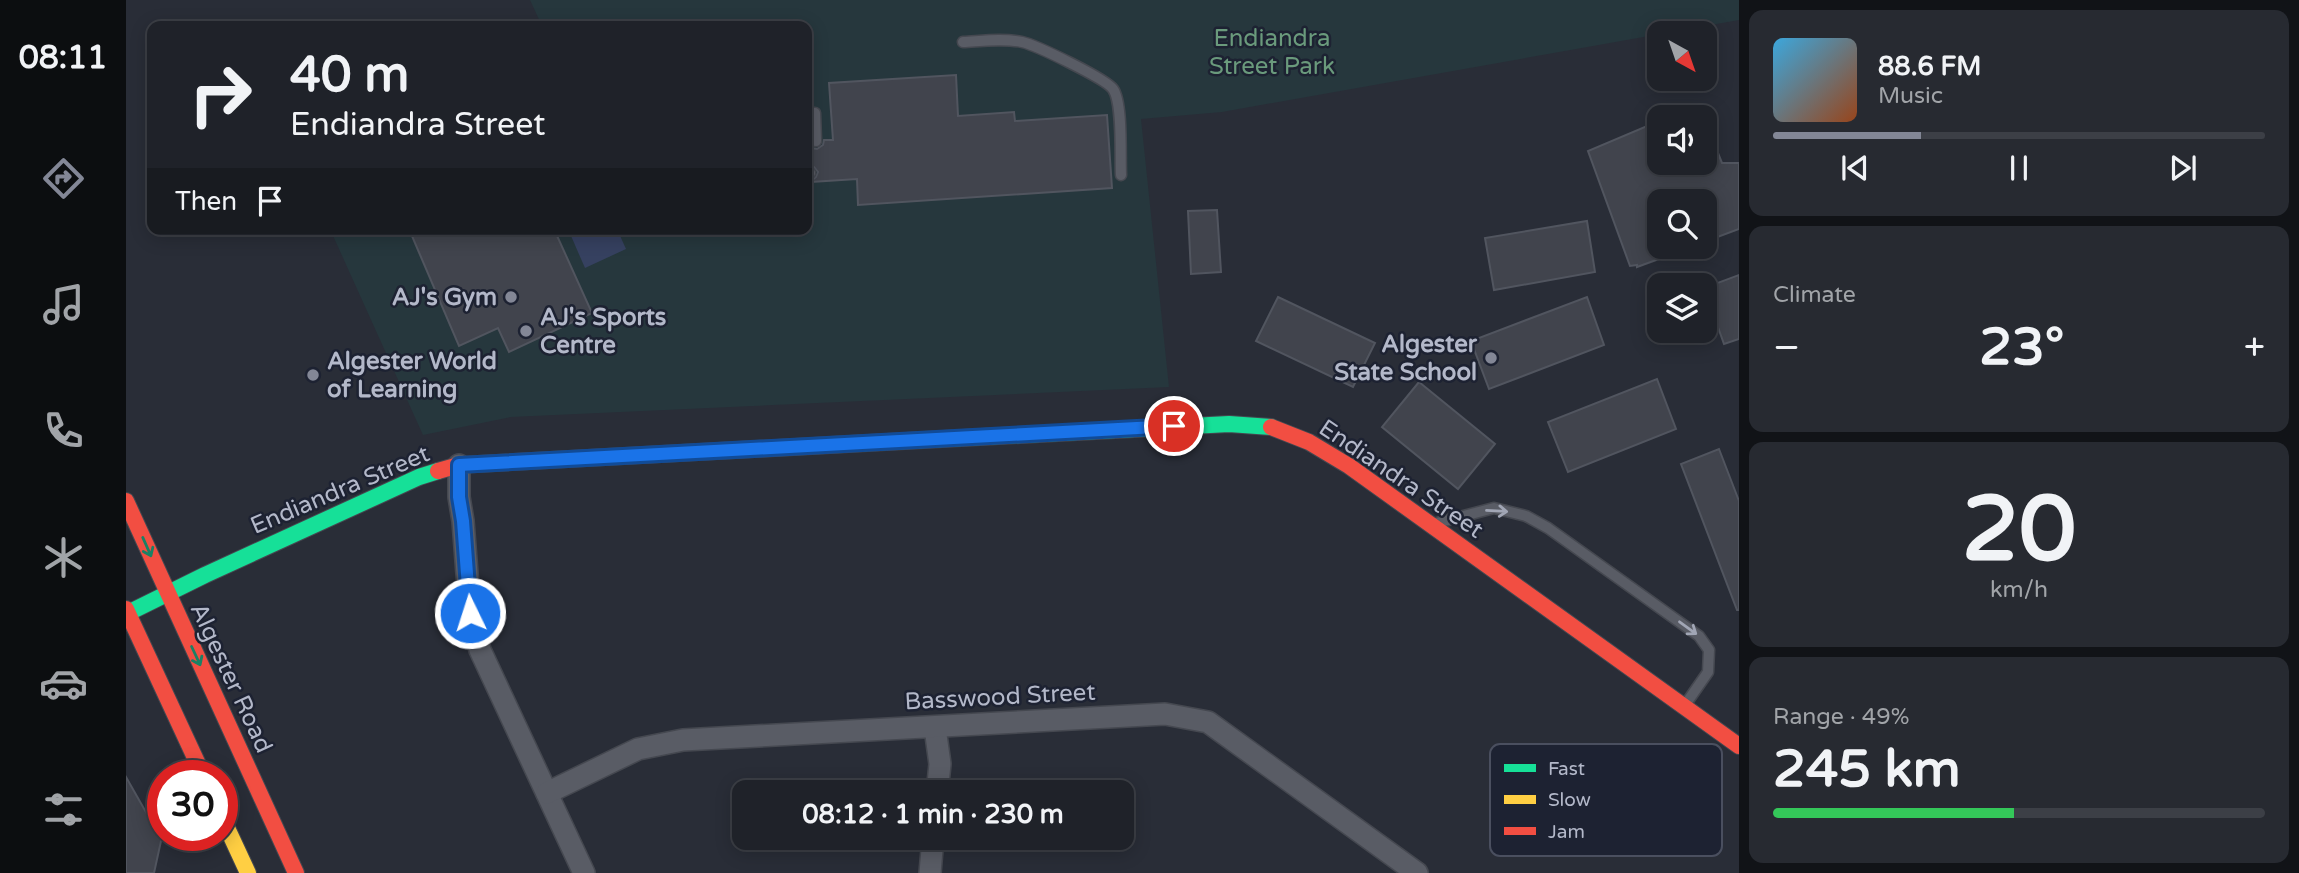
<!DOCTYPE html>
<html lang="en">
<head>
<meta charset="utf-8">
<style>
	:root { --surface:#1f2229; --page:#272a31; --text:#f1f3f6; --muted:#a1a4a8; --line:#3c3f46; --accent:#838796 }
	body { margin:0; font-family:"Varela Round",sans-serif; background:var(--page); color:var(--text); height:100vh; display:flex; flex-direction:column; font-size:26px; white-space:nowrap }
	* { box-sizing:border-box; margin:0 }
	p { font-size:23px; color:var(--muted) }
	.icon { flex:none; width:38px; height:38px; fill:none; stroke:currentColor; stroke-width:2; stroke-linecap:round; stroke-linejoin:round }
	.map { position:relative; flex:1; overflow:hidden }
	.sheet { display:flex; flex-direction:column; gap:10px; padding:10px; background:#111317; width:560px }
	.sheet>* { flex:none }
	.guide { position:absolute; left:21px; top:21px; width:665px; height:214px; border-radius:14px; box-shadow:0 4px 18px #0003,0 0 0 2px var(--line); background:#1f2229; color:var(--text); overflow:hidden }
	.needle { width:46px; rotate:140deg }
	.buttons { position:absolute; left:1521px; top:21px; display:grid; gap:14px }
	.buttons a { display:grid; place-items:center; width:70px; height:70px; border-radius:14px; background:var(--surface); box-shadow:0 4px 18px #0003,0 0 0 2px var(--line); font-size:35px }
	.speed { position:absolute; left:21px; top:760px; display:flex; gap:14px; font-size:35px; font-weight:700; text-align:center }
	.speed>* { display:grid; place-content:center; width:91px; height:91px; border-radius:50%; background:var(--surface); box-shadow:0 4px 18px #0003,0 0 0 2px var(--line); line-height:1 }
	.speed .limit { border:10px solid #d22; background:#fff; color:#111 }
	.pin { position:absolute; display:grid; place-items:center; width:60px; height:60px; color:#fff; margin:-30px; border:4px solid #fff; border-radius:50%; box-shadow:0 2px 7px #0007 }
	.me { position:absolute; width:77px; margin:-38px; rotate:356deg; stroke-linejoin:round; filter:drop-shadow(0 0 5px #0008) }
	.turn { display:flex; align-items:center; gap:24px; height:147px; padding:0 28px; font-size:32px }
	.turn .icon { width:91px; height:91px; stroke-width:2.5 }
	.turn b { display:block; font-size:49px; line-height:60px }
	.then { display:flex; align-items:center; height:66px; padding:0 28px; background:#0003; gap:14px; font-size:26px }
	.big { font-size:52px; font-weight:800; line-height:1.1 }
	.sheet .card { flex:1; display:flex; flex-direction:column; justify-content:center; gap:10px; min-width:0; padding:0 24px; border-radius:14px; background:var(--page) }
	.sheet .dial { align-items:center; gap:0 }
	.dial b { font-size:91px; line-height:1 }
	.song { display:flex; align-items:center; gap:21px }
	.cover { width:84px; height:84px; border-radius:10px; background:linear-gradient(135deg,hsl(200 70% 55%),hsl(20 70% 35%)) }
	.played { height:7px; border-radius:4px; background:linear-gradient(90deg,var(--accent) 30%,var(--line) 30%) }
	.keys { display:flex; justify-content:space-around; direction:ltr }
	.heat { display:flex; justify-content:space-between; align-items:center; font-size:38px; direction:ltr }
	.charge { height:10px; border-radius:5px; background:linear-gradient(90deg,#34c759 49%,var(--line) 0) }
	.trip { position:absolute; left:606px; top:780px; width:402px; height:70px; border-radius:14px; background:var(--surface); box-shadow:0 4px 18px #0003,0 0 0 2px var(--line); font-weight:800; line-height:70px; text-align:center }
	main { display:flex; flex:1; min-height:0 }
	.menu { display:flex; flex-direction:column; width:126px; justify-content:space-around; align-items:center; background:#0c0e10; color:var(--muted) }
	.menu .icon { width:49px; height:49px }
	.menu .selected { color:var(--accent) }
	.menu b { font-size:32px; color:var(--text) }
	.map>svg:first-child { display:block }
	.green { fill:#26373d }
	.water { fill:#364160 }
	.building { fill:#41444d; stroke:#51555f; stroke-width:2 }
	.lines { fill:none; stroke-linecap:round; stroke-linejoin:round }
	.lane-casing { stroke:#454850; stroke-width:13 }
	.street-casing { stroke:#454850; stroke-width:24 }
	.fast-casing { stroke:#454850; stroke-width:18 }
	.slow-casing { stroke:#454850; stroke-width:18 }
	.jam-casing { stroke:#454850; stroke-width:18 }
	.lane { stroke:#595c65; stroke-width:10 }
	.street { stroke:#595c65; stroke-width:21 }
	.fast { stroke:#16e098; stroke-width:16 }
	.slow { stroke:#ffcf43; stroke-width:16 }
	.jam { stroke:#f24e42; stroke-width:16 }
	.oneway { stroke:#a1a6b5 }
	.oneway2 { stroke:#1a8165 }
	.route-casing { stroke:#114b97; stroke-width:18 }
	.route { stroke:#1a73e8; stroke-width:12 }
	.poi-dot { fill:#838796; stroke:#1d2232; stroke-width:2.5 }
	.labels { text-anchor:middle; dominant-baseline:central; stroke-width:5; stroke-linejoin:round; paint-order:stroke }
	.park-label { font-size:24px; fill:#6a9a7c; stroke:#1d2232 }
	.poi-label { font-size:24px; font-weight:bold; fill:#b3b8c9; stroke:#1d2232; text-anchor:end }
	.street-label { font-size:24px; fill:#b3b8c9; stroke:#1d2232 }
	.key { fill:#1d2232; stroke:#4a4f5f; stroke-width:2 }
	.key-label { font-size:19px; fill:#b3b8c9 }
</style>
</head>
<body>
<main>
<nav class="menu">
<b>08:11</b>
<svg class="icon selected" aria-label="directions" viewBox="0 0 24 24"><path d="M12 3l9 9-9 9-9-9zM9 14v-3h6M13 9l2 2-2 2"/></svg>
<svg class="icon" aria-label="music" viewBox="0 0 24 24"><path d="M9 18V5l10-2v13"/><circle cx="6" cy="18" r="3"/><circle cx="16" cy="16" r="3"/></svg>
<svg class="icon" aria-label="phone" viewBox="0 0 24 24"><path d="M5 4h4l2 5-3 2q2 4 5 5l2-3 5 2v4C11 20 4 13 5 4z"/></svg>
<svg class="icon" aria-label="climate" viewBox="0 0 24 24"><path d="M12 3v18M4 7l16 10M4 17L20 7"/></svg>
<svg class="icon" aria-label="car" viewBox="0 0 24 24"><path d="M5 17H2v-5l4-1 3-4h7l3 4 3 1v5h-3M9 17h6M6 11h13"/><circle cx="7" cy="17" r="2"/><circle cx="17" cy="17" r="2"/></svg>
<svg class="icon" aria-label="filters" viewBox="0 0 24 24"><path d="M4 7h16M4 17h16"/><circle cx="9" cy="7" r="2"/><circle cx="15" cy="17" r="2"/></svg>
</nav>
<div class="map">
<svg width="1613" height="873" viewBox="0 0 1613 873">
	<rect width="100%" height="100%" fill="#292d37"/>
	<polygon class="green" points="404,0 1613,0 1613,20 1096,112 1015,119 1043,387 385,417 297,435 204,229 681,229 681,26 416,26"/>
	<polygon class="water" points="442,229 491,229 500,249 459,268"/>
	<g class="building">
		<polygon points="830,75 832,116 888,112 889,121 981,115 986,188 732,205 731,179 684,182 690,177 692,172 688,167 683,165 682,142 686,148 691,149 697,145 698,140 707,140 703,83"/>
		<polygon points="1533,121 1533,163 1578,163 1579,121 1596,163 1613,163 1613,229 1578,242 1578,201 1533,201 1533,259 1511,267 1511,265 1504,266 1462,151"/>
		<polygon points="1091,210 1095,272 1065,274 1062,211"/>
		<polygon points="1461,221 1469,272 1368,290 1359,238"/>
		<polygon points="283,229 428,229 466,313 383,352 372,328 333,346"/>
		<polygon points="1613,275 1613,339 1598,344 1578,288"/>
		<polygon points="1152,297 1249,343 1227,387 1130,341"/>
		<polygon points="1461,297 1478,345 1363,389 1345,341"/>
		<polygon points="1531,379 1550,429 1442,472 1422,422"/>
		<polygon points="1293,382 1369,444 1332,489 1256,427"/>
		<polygon points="1593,449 1613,501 1613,610 1611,610 1555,464"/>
		<polygon points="0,777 21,814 37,820 37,832 28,873 0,873"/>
	</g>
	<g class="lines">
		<g class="lane-casing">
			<g id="lane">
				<path d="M837 42C856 41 877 38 896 42 910 45 980 79 987 89 997 103 994 157 995 175"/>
				<polyline points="681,113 689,113 690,141"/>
				<polyline points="681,173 684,173"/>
				<polyline points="1311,523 1368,508 1400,516 1422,528 1573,636 1583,650 1582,672 1559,705"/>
			</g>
		</g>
		<g class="street-casing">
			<g id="street">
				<polyline points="333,465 333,497 337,521 344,613 354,650 458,873"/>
				<polyline points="809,728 814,764 811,793"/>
				<polyline points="421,793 512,749 557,740 1039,714 1082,722 1291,873"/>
				<polyline points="804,873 807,838"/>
			</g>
		</g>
		<g class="fast-casing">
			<g id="fast">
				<polyline points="723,444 1103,424 1145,427"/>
				<polyline points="2,613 79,575 293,477 312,471"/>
			</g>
		</g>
		<g class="slow-casing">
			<polyline id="slow" points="96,817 122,873"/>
		</g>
		<g class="jam-casing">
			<g id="jam">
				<polyline points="1145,427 1183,442 1223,466 1613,746"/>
				<polyline points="312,471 333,465 723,444"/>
				<polyline points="0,501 170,873"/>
				<polyline points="0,609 77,775"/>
			</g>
		</g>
		<use href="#lane" class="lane"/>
		<use href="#street" class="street"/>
		<use href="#fast" class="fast"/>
		<use href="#slow" class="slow"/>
		<use href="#jam" class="jam"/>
	</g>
	<defs><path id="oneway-shaft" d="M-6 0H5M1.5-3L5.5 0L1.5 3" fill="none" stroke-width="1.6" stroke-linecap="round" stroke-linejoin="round" transform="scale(1.75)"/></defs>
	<g class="oneway">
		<use href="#oneway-shaft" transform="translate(1371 511) rotate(3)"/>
		<use href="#oneway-shaft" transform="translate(1562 628) rotate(36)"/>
	</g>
	<g class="oneway2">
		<use href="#oneway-shaft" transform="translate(21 547) rotate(66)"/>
		<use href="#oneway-shaft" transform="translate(70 656) rotate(65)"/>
	</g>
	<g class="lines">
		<g class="route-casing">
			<polyline id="route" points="344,613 337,521 333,497 333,465 1048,426"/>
		</g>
		<use href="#route" class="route"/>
	</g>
	<g class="poi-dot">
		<circle cx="385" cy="297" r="7"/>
		<circle cx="400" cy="331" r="7"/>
		<circle cx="1365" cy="358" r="7"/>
		<circle cx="187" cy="375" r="7"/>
	</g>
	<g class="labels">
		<g class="park-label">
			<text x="1146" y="38">Endiandra<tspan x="1146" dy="28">Street Park</tspan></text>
		</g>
		<g class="poi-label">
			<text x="371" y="297">AJ's Gym</text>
			<text x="414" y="317" text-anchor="start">AJ's Sports<tspan x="414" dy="28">Centre</tspan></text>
			<text x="1351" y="344">Algester<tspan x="1351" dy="28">State School</tspan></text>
			<text x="201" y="361" text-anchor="start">Algester World<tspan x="201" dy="28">of Learning</tspan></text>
		</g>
		<g class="street-label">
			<text transform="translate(1275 479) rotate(34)">Endiandra Street</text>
			<text transform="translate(214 490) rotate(-23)">Endiandra Street</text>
			<text transform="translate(105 678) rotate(65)">Algester Road</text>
			<text transform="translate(874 697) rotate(-3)">Basswood Street</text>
		</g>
	</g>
	<rect x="1364" y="744" width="232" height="112" rx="10" class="key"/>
	<rect x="1378" y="764" width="32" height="8" fill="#16e098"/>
	<rect x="1378" y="795" width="32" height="9" fill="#ffcf43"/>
	<rect x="1378" y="827" width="32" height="8" fill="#f24e42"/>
	<g class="key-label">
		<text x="1422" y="775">Fast</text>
		<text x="1422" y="806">Slow</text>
		<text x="1422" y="838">Jam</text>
	</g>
</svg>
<div class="buttons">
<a><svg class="needle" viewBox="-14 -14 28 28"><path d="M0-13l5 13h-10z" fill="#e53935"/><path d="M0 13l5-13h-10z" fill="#a1a4a8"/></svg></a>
<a><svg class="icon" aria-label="sound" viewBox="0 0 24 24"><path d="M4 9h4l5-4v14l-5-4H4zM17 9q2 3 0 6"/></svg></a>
<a><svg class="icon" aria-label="search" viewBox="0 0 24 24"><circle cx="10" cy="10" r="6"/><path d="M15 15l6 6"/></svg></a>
<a><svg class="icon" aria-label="layers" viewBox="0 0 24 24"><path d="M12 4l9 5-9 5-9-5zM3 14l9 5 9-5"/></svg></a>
</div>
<div class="speed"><div class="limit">30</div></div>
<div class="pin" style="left:1048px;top:426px;background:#d93025"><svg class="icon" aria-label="arrive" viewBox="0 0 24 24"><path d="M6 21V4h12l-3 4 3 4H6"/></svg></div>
<svg class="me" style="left:344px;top:613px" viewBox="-20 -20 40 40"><circle r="17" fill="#1a73e8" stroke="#fff" stroke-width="3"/><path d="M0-11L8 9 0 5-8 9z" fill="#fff"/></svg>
<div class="trip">08:12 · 1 min · 230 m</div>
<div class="guide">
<div class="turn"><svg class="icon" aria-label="right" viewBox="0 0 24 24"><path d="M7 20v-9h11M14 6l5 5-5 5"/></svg><div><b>40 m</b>Endiandra Street</div></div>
<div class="then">Then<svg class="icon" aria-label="arrive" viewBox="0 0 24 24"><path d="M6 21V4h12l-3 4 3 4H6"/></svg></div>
</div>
</div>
<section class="sheet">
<div class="card">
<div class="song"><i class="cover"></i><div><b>88.6 FM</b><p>Music</p></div></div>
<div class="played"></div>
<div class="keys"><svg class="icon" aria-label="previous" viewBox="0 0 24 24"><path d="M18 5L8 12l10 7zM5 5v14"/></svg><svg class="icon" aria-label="pause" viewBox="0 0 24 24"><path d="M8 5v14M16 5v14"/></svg><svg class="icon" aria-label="next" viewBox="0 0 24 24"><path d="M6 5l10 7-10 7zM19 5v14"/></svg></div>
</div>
<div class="card"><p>Climate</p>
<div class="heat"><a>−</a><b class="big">23°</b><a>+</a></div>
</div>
<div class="card dial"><b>20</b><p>km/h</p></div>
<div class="card"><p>Range · 49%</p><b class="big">245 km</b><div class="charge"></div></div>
</section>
</main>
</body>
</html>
